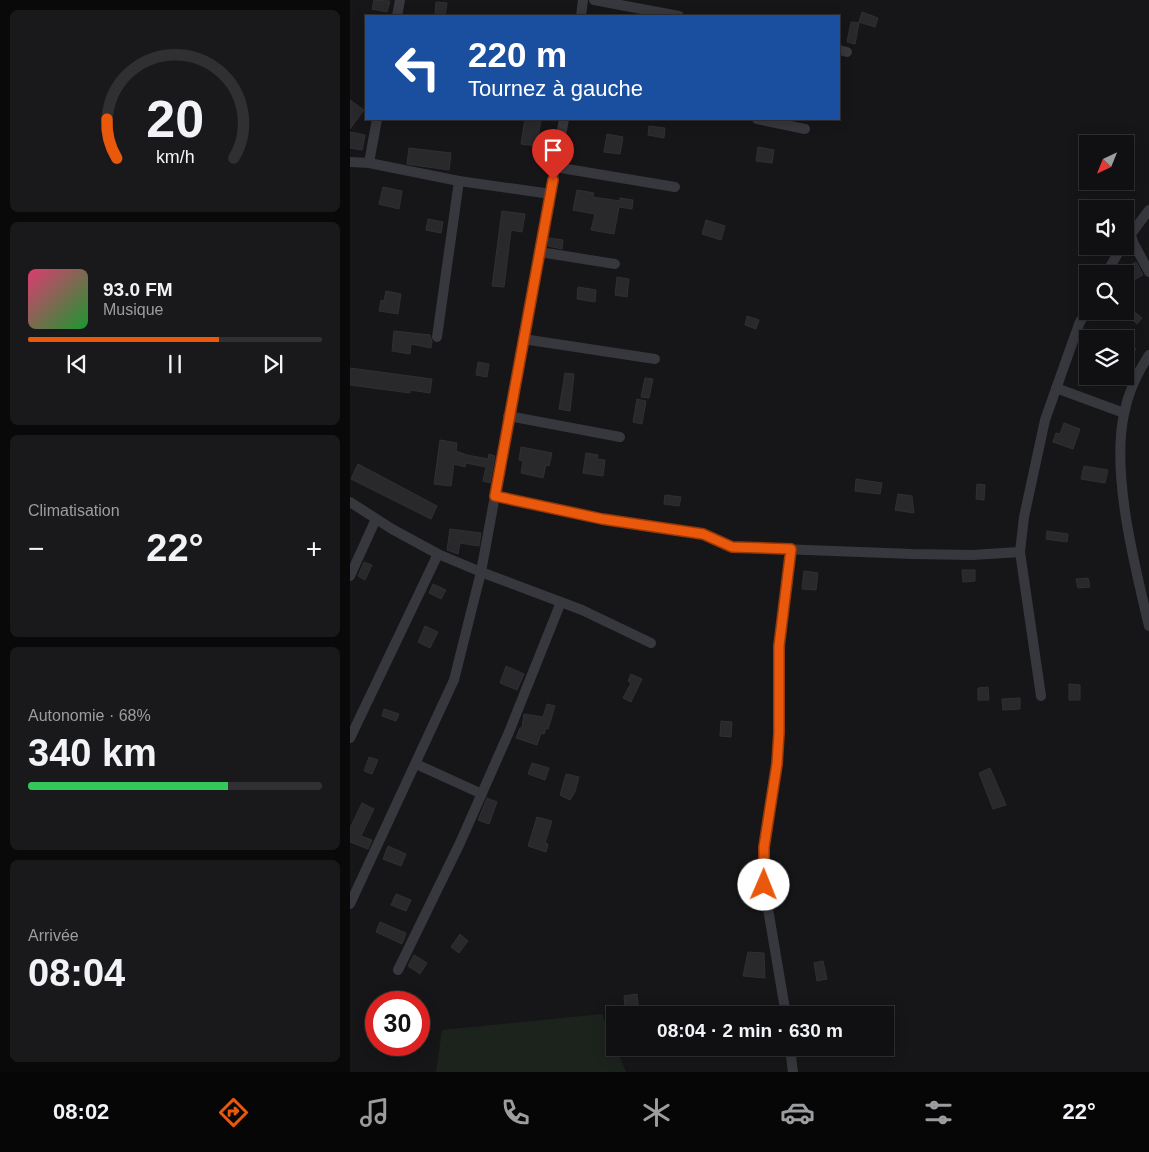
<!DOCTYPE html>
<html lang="fr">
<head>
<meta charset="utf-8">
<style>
	:root { --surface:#101012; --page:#19191b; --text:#f1f3f6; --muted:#9c9d9f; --line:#303032; --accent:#ea580c }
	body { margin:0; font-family:Helvetica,sans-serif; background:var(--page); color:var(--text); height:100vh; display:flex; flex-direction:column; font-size:19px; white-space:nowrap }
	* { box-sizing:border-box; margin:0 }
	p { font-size:16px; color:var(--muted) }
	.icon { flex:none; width:28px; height:28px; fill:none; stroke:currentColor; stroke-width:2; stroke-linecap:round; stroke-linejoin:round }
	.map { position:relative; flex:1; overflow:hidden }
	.drawer { display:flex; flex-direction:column; gap:10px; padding:10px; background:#09090a; width:350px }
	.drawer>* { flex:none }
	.hud { position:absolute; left:15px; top:15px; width:475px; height:105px; border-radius:0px; box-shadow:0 2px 12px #0003,0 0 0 1px var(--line); background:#1a4fa0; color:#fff; overflow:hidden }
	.needle { width:32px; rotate:223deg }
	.buttons { position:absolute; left:729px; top:135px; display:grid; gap:10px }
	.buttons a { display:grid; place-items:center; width:55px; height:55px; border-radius:0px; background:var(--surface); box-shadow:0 2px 12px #0003,0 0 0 1px var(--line); font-size:25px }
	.speed { position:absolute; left:15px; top:991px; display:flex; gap:10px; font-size:25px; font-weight:700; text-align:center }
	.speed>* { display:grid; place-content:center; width:65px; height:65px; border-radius:50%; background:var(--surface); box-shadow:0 2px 12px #0003,0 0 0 1px var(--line); line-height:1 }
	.speed .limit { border:8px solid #d22; background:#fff; color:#111 }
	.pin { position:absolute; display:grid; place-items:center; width:42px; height:42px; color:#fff; margin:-51px -21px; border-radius:50% 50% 50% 0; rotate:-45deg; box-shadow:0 0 5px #0007 }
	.pin .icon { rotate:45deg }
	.me { position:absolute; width:55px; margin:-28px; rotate:1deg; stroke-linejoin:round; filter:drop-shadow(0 0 4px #0008) }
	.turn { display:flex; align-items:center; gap:18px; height:105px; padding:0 20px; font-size:22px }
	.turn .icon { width:65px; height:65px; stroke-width:2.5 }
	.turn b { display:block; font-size:35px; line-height:42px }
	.big { font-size:38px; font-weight:800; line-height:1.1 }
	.drawer .widget { flex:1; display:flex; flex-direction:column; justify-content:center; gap:8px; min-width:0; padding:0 18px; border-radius:8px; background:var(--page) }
	.drawer .dial { align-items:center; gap:0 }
	.dial svg { height:130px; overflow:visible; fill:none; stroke:var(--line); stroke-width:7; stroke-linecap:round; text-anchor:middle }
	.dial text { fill:var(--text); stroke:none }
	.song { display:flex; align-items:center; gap:15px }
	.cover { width:60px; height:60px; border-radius:8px; background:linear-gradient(135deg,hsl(340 70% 55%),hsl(130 70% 35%)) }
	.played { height:5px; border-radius:2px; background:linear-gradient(90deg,var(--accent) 65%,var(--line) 65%) }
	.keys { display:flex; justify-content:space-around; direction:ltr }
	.heat { display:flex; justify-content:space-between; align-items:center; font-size:28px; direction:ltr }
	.charge { height:8px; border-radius:4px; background:linear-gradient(90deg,#34c759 68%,var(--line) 0) }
	.trip { position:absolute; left:256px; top:1006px; width:288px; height:50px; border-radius:0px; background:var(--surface); box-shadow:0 2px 12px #0003,0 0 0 1px var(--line); font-weight:800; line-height:50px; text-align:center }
	.tab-bar { display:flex; height:80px; justify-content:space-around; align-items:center; background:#060607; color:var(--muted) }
	.tab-bar .icon { width:35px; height:35px }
	.tab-bar .on { color:var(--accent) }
	.tab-bar b { font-size:22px; color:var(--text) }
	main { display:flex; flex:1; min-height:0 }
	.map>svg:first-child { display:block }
	.green { fill:#1c231d }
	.building { fill:#29292c; stroke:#303034 }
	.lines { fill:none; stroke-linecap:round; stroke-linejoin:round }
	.minor { stroke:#37383d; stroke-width:10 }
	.route-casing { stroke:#983908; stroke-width:12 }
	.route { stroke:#ea580c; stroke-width:9 }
</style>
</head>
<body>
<main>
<section class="drawer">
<div class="widget dial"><svg viewBox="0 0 100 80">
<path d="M14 69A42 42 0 1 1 86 69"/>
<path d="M14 69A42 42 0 0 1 8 45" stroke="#ea580c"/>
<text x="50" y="56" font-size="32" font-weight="700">20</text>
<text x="50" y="72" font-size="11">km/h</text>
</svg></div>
<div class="widget">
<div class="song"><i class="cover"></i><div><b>93.0 FM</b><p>Musique</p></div></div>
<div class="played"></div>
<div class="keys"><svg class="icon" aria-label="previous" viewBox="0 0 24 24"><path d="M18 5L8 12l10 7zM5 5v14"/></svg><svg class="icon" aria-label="pause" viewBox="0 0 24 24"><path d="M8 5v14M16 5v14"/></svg><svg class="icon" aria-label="next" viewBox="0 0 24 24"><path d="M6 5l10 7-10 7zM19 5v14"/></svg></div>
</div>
<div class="widget"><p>Climatisation</p>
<div class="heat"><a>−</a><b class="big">22°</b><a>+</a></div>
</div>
<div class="widget"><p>Autonomie · 68%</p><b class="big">340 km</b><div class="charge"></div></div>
<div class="widget"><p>Arrivée</p><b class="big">08:04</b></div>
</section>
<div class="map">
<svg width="799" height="1072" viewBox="0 0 799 1072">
	<rect width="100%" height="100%" fill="#161618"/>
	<polygon class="green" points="252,1014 276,1072 86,1072 92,1030"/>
	<g class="building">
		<polygon points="24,0 40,1 37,12 22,9"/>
		<polygon points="86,2 97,3 95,16 85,16"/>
		<polygon points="512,12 528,18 525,27 509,22"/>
		<polygon points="501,22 509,23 505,44 497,42"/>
		<polygon points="0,100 14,110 0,129"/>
		<polygon points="175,119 191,119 187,146 171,144"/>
		<polygon points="299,126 315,128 314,138 298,135"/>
		<polygon points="0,132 15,135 12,150 0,148"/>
		<polygon points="257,134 273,137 270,154 254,152"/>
		<polygon points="408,147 424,150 422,163 406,161"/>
		<polygon points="59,148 101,153 99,170 57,164"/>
		<polygon points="33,187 52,191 49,209 29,204"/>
		<polygon points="227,190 244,193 243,197 270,201 270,198 283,200 282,209 269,207 264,234 241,230 245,214 223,210"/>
		<polygon points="152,211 175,214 172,232 161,230 154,287 142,286"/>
		<polygon points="78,219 93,222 91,233 76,230"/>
		<polygon points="356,220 375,226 371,240 352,234"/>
		<polygon points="199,238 213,240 212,249 198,246"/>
		<polygon points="786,262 793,275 780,282 773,269"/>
		<polygon points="267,277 279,279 277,297 265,295"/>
		<polygon points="228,287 246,290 245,302 227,299"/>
		<polygon points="36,291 51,294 48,314 29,311 31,300 34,301"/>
		<polygon points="781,309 792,318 787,324 776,314"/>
		<polygon points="397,316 409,320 406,329 395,325"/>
		<polygon points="44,331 80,335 82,342 81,348 61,344 60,354 42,351"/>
		<polygon points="775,339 786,349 775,363"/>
		<polygon points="128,362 139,364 137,377 126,375"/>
		<polygon points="0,368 82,379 80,393 60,390 60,393 0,385"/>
		<polygon points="215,373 224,374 220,411 209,409"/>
		<polygon points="295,378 303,379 299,398 291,397"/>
		<polygon points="287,399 296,401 292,424 283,422"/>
		<polygon points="714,423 730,429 723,449 703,442 706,433 710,434"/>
		<polygon points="90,440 107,443 106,451 117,455 138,459 139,454 145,456 140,483 133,481 136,467 116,463 115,467 104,464 101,486 84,484"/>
		<polygon points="171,447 202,453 199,466 196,465 193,478 171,473 173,461 169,460"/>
		<polygon points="236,453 248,455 247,459 255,460 253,476 233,473"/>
		<polygon points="8,464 87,506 81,519 1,479"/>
		<polygon points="734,466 758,470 755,483 731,479"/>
		<polygon points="506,479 532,483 530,494 505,491"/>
		<polygon points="627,484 635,485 634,500 626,499"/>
		<polygon points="548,494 562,496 564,513 545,510"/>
		<polygon points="315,495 331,497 329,506 314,504"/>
		<polygon points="100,529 131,533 129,546 110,543 108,554 97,550"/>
		<polygon points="697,531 718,534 717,542 696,539"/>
		<polygon points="14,562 22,565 15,580 8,576"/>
		<polygon points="612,570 625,570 625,581 613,582"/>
		<polygon points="454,571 468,573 466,590 452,589"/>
		<polygon points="738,578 740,587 728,588 726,579"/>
		<polygon points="83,584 96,590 91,599 79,593"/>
		<polygon points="75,626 88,632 80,648 68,642"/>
		<polygon points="156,666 174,674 167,690 150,683"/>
		<polygon points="281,674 292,679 281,702 273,698 281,683 278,681"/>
		<polygon points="719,684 730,685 730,700 719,700"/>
		<polygon points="638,687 639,700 628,700 628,688"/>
		<polygon points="670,698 670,709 653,710 652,699"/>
		<polygon points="197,704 205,706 198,729 196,728 194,734 191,733 187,745 166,738 170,728 172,728 174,714 193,717"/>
		<polygon points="34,709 49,714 46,721 32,716"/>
		<polygon points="371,721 382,722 381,737 370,736"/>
		<polygon points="19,757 28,760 22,774 14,771"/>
		<polygon points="182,763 199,768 195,780 178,774"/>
		<polygon points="640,768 656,805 643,809 629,773"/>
		<polygon points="216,774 229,777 225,792 220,800 210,795"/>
		<polygon points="137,798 147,802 139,824 128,820"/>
		<polygon points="12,803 24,809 11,836 22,840 18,849 0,842 0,828"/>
		<polygon points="187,817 202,821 195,843 198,844 196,852 178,846"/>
		<polygon points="38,846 56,854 51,866 33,859"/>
		<polygon points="46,894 61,900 56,911 41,905"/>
		<polygon points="30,922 56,933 52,944 26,932"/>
		<polygon points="110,934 118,941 109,953 101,947"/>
		<polygon points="398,952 414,953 415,978 393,976"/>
		<polygon points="64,955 77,963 70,974 58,966"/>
		<polygon points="473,961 477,979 467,981 464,963"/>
		<polygon points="287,994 289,1015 276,1015 274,996"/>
	</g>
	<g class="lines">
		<g class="minor">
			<polyline points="244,0 329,16"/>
			<polyline points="47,16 50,0"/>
			<polyline points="231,16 233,0"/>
			<polyline points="489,50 497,52"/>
			<polyline points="407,119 455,129"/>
			<polyline points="0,162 19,163 109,181 201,194"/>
			<polyline points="19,163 27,119"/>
			<polyline points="205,167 325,187"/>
			<polyline points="780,233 784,244 799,272"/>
			<polyline points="775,242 799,210"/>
			<polyline points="190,252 265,264"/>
			<polyline points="756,274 772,246"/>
			<polyline points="87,337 109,181"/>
			<polyline points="173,339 305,359"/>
			<path d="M799 355C787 373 778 393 774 414 761 474 785 567 799 626"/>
			<polyline points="706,388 774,413"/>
			<polyline points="158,416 270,437"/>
			<polyline points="145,496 252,519 353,534 382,547 562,554 622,555 670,552"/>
			<polyline points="0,502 42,529 88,554 131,572 232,610 301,643"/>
			<polyline points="0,576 26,519"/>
			<polyline points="691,696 670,552 674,517 695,420 729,324 738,308"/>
			<polyline points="0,738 88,554"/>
			<polyline points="66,764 132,794"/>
			<polyline points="0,904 104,680 131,572 214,119"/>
			<polyline points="48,970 110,843 159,732 211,602"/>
			<polyline points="436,1015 414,885 414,847 427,764 430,717 429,646 441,549"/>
			<polyline points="440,1048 443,1072"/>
		</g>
	</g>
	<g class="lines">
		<g class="route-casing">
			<polyline id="route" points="203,180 145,496 252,519 353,534 382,547 441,549 429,646 429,733 427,764 414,847 414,885"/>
		</g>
		<use href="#route" class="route"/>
	</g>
</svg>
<div class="buttons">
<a><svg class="needle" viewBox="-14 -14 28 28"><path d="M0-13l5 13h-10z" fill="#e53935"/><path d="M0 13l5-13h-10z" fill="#9c9d9f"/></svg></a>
<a><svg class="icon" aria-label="sound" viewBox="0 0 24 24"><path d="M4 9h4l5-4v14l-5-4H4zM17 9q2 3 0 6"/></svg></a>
<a><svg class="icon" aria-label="search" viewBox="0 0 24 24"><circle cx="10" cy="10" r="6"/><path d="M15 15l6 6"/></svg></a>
<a><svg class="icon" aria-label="layers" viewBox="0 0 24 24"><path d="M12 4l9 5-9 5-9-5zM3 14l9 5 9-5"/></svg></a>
</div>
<div class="speed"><div class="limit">30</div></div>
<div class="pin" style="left:203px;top:180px;background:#d93025"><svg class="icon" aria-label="arrive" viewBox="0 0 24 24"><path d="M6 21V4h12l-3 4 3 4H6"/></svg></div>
<svg class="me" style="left:414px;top:885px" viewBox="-20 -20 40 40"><circle r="19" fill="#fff"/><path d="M0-13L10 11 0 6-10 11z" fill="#ea580c"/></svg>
<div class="trip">08:04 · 2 min · 630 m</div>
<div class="hud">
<div class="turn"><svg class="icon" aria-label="left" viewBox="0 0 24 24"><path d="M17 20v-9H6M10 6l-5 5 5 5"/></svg><div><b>220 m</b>Tournez à gauche</div></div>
</div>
</div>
</main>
<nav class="tab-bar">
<b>08:02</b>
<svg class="icon on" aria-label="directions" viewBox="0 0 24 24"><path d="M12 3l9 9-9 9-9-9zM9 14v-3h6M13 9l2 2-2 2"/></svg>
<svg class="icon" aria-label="music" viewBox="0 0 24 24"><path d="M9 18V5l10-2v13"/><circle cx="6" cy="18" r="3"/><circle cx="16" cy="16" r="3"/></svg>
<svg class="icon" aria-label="phone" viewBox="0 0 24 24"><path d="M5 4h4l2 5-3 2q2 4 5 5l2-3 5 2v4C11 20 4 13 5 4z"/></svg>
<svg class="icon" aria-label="climate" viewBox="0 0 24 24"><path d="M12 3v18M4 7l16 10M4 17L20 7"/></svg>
<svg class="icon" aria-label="car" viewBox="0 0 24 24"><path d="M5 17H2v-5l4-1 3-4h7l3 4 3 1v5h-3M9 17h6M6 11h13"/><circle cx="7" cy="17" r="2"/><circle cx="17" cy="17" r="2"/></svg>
<svg class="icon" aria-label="filters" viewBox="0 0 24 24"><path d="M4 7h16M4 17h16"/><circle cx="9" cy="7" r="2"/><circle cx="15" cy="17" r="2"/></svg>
<b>22°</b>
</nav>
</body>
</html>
